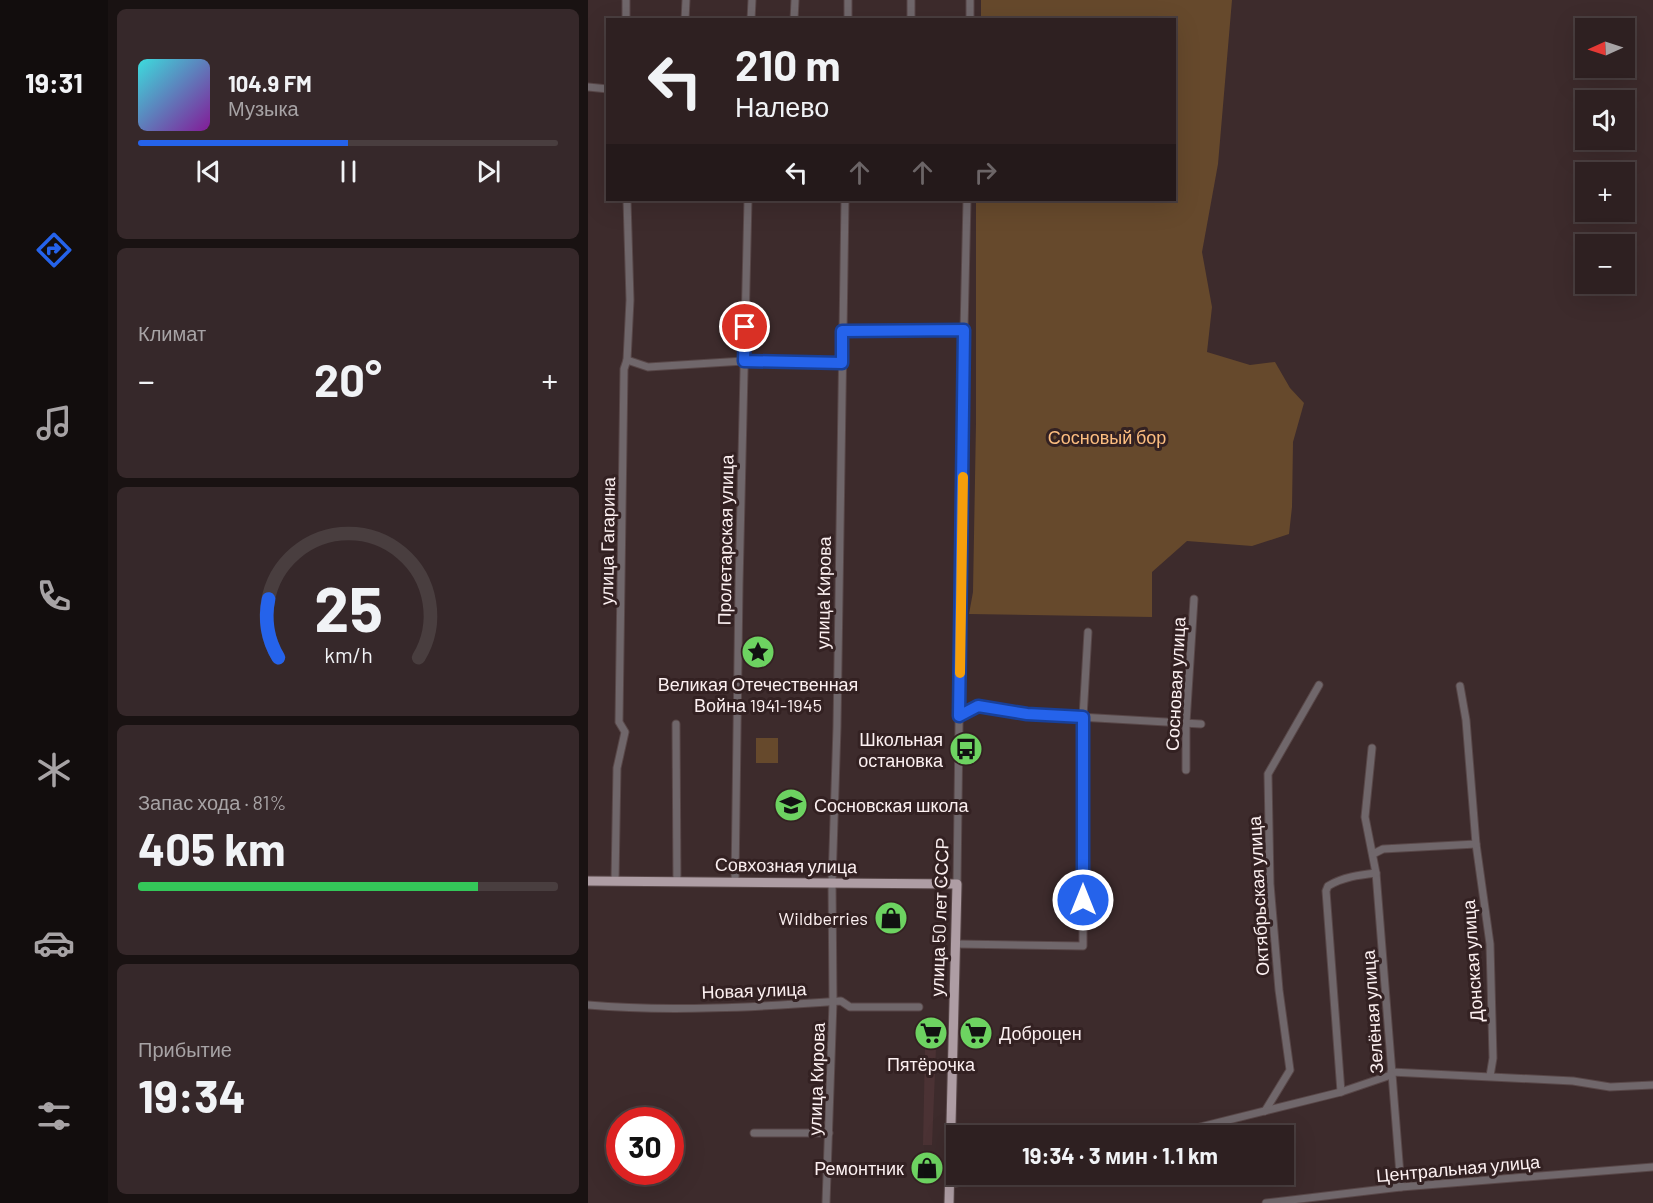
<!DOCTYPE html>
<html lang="ru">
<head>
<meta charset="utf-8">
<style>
	:root { --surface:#2e2021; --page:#36282a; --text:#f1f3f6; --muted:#a7a3a5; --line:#493e3f; --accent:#2563eb }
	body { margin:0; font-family:Barlow,sans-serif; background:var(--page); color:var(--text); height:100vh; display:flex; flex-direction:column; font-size:22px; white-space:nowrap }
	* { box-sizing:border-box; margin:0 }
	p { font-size:20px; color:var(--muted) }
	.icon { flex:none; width:33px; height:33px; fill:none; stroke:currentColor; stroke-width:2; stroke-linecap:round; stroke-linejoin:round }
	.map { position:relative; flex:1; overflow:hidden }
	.details { display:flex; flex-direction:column; gap:9px; padding:9px; background:#191212; width:480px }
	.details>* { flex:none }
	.guide { position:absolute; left:18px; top:18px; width:570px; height:183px; border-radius:0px; box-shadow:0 6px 24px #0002,0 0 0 2px var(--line); background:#2e2021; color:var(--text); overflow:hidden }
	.needle { width:39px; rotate:267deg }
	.controls { position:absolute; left:987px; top:18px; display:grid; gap:12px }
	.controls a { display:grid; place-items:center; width:60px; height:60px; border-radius:0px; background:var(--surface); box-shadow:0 6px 24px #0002,0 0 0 2px var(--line); font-size:30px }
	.speed { position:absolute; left:18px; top:1107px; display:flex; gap:12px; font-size:30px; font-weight:700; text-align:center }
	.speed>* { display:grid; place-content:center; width:78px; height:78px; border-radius:50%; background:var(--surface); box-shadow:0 6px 24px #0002,0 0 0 2px var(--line); line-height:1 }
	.speed .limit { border:9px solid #d22; background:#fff; color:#111 }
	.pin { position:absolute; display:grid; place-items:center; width:51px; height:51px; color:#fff; margin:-26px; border:3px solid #fff; border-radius:50%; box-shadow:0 2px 6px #0007 }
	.me { position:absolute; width:66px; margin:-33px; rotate:0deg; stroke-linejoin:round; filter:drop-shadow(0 0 4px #0008) }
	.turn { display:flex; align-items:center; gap:21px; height:126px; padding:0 30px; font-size:27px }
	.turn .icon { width:78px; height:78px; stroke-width:2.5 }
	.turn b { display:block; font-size:42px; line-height:51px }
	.lanes { display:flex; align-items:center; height:57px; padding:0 30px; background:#0003; justify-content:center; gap:30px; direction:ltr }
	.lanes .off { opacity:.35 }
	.big { font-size:45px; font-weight:700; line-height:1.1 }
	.details .widget { flex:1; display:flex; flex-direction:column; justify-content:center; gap:9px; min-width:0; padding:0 21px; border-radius:9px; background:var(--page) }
	.details .dial { align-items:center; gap:0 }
	.dial svg { height:156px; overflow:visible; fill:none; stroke:var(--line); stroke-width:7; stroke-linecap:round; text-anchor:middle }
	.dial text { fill:var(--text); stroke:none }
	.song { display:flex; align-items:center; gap:18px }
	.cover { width:72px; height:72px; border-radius:9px; background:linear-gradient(135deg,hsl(180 70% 55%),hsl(290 70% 35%)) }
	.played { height:6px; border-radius:3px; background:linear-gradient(90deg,var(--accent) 50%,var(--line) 50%) }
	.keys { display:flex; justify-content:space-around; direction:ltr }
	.heat { display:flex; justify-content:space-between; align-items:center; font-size:33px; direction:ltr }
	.charge { height:9px; border-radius:4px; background:linear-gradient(90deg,#34c759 81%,var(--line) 0) }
	.trip { position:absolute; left:358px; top:1125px; width:348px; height:60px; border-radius:0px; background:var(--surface); box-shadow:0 6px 24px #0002,0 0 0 2px var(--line); font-weight:700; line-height:60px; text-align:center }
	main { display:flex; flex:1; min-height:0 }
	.menu { display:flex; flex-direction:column; width:108px; justify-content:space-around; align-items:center; background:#120d0d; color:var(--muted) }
	.menu .icon { width:42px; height:42px }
	.menu .current { color:var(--accent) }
	.menu b { font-size:27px; color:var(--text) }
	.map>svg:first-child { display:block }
	.built { fill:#4b3234 }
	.green { fill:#66492c }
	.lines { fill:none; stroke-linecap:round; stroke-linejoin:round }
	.minor-casing { stroke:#584748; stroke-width:9 }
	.major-casing { stroke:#584748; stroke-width:11 }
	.minor { stroke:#70676b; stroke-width:7 }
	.major { stroke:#ae9da4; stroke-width:9 }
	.route-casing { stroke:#184099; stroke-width:15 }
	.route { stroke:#2563eb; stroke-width:10 }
	.slow { stroke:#f59e0b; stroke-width:10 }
	.labels { text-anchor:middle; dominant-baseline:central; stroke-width:6; stroke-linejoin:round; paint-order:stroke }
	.park-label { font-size:18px; fill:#fdbe80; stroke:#332122 }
	.street-label { font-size:18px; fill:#fcf0f1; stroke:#332122 }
	.poi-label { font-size:18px; fill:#fcf0f1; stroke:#332122; text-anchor:end }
</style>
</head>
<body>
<main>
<nav class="menu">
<b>19:31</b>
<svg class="icon current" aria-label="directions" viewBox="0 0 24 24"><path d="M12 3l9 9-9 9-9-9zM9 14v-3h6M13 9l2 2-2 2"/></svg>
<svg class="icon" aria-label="music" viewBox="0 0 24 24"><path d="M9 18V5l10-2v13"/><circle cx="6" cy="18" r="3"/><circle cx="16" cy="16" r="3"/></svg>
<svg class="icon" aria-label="phone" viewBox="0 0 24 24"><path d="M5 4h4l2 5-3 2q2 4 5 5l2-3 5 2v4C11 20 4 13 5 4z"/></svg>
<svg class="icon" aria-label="climate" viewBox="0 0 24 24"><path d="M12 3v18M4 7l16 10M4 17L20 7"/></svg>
<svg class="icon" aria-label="car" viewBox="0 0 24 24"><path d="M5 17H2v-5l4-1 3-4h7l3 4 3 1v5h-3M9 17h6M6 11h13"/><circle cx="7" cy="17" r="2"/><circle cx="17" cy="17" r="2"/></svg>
<svg class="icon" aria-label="filters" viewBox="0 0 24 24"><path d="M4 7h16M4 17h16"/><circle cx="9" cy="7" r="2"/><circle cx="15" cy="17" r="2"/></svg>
</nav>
<section class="details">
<div class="widget">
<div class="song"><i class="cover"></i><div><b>104.9 FM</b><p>Музыка</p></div></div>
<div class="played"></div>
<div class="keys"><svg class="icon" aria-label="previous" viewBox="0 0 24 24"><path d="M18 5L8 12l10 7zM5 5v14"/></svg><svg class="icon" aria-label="pause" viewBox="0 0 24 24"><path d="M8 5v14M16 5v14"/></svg><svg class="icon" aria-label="next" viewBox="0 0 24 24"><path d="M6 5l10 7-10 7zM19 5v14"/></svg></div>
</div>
<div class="widget"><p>Климат</p>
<div class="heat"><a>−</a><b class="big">20°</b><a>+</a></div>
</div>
<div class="widget dial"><svg viewBox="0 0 100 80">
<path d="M14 69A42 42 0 1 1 86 69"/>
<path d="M14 69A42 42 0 0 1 9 39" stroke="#2563eb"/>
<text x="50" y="56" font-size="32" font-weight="700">25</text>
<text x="50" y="72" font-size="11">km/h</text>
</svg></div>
<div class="widget"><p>Запас хода · 81%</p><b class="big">405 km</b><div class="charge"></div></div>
<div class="widget"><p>Прибытие</p><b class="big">19:34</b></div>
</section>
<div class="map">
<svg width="1065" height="1203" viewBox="0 0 1065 1203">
	<rect width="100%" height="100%" fill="#3d2b2c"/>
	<polygon class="built" points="337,1048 348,1048 344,1145 335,1145"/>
	<g class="green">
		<polygon points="393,0 644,0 630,164 614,252 624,307 619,352 662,365 687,362 702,388 716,403 705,442 704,507 701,534 664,546 599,541 564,572 564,617 381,614 385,592 388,423 388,200 586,200 586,20 393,19"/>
		<rect x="168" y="738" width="22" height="25"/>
	</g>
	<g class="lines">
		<g class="minor-casing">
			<g id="minor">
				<polyline points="38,0 38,20"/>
				<polyline points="323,0 323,20"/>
				<polyline points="382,0 382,20"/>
				<polyline points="97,20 98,0"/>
				<polyline points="163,20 164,0"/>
				<polyline points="206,20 207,0"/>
				<polyline points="260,20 260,0"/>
				<polyline points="0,87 20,89"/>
				<polyline points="254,331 376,330"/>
				<polyline points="39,360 60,367 156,361 254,363"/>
				<polyline points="371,716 390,706 439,714 613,724"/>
				<polyline points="88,724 89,881"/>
				<polyline points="784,748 777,817 788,873 813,1187"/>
				<polyline points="598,770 598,723 606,599"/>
				<polyline points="888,844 902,944 905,1058 902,1076"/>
				<polyline points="785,854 795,849 888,844 878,720 872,686"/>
				<polyline points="27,881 29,768 37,732 31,722 36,369 39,360 42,300 39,200"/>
				<polyline points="147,882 151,585 160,200"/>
				<polyline points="369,884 376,330 379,200"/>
				<polyline points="368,944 495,946 495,717 500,632"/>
				<path d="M0 1005C80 1012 172 1007 253 1001L262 1007H331"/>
				<polyline points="803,1072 985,1081 1022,1087 1065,1085"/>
				<path d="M753 1092 738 891 740 886C755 877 771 875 788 873"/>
				<polyline points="677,1111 702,1070 691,990 682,884 680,774 731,685"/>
				<polyline points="166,1133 241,1133"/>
				<polyline points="576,1136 753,1092 803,1075"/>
				<polyline points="362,1184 418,1174"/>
				<polyline points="238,1203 245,1002 244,882 249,727 257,200"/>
				<polyline points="678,1203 813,1187 1065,1167"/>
			</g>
		</g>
		<g class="major-casing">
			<polyline id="major" points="0,881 369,884 361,1203"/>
		</g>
		<use href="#minor" class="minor"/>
		<use href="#major" class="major"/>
	</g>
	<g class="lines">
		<g class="route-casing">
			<polyline id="route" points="157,327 156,361 254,363 254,331 376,330 371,716 390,706 439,714 495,717 495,900"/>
		</g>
		<use href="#route" class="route"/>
		<polyline class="slow" points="372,673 375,477"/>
	</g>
	<defs>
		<g id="sight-disc" transform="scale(1.725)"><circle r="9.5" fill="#6dd361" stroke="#332122"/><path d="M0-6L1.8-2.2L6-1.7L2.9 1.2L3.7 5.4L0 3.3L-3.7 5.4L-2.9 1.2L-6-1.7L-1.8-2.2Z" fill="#111"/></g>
		<g id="bus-disc" transform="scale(1.725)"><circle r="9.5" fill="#6dd361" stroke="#332122"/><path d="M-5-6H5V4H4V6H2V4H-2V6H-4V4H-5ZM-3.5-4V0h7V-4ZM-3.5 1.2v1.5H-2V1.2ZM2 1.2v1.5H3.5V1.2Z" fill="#111"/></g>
		<g id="school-disc" transform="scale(1.725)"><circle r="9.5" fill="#6dd361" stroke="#332122"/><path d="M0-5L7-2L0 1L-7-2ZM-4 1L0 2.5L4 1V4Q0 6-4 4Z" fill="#111"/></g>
		<g id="shop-disc" transform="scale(1.725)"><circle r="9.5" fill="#6dd361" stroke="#332122"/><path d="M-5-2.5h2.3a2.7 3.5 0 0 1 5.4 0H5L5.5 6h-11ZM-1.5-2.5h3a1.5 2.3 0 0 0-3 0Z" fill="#111"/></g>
		<g id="supermarket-disc" transform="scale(1.725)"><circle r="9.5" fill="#6dd361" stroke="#332122"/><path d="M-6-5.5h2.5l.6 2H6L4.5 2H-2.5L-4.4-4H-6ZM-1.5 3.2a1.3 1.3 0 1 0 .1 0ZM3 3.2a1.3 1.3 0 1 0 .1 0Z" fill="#111"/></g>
	</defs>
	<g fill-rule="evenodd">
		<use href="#sight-disc" x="170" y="652"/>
		<use href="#bus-disc" x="378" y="749"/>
		<use href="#school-disc" x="203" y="805"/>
		<use href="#shop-disc" x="303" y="918"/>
		<use href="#supermarket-disc" x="343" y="1033"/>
		<use href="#supermarket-disc" x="388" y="1033"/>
		<use href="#shop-disc" x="339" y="1168"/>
	</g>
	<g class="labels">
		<g class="park-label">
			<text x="519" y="437">Сосновый бор</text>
		</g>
		<g class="street-label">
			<text transform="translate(137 540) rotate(-89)">Пролетарская улица</text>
			<text transform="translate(19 541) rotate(-89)">улица Гагарина</text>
			<text transform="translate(235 593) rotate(-89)">улица Кирова</text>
			<text transform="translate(587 684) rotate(-87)">Сосновая улица</text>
			<text transform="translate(198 865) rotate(1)">Совхозная улица</text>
			<text transform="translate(670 896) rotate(-93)">Октябрьская улица</text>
			<text transform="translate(351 917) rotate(-88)">улица 50 лет СССР</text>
			<text transform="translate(884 961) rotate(-94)">Донская улица</text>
			<text transform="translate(166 990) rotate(-2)">Новая улица</text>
			<text transform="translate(784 1012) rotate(-94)">Зелёная улица</text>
			<text transform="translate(228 1079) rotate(-88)">улица Кирова</text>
			<text transform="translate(870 1168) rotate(-5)">Центральная улица</text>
		</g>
		<g class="poi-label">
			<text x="170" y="684" text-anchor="middle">Великая Отечественная<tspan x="170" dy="21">Война 1941-1945</tspan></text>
			<text x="355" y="739">Школьная<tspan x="355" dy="21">остановка</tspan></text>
			<text x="226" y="805" text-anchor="start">Сосновская школа</text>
			<text x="280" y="918">Wildberries</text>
			<text x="411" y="1033" text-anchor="start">Доброцен</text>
			<text x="343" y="1064" text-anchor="middle">Пятёрочка</text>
			<text x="316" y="1168">Ремонтник</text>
		</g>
	</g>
</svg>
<div class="controls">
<a><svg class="needle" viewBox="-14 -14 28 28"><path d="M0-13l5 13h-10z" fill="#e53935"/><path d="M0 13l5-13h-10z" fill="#a7a3a5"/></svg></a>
<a><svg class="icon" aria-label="sound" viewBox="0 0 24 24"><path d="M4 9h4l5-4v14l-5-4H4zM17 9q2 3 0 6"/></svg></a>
<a>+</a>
<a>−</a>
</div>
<div class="speed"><div class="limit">30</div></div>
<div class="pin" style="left:157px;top:327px;background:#d93025"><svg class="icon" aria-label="arrive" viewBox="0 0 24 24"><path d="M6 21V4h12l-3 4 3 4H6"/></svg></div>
<svg class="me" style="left:495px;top:900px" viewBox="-20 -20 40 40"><circle r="17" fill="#2563eb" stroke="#fff" stroke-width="3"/><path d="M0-11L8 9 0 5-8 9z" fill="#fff"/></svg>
<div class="trip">19:34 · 3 мин · 1.1 km</div>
<div class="guide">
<div class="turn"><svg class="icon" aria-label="left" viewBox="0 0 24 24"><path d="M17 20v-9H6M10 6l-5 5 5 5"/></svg><div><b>210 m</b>Налево</div></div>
<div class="lanes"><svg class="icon" aria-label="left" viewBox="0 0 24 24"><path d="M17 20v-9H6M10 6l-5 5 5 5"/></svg><svg class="icon off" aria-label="ahead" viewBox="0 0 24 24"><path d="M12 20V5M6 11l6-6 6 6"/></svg><svg class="icon off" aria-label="ahead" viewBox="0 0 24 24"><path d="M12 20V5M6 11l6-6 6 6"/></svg><svg class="icon off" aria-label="right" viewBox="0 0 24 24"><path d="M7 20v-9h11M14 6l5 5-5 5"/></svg></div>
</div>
</div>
</main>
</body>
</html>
